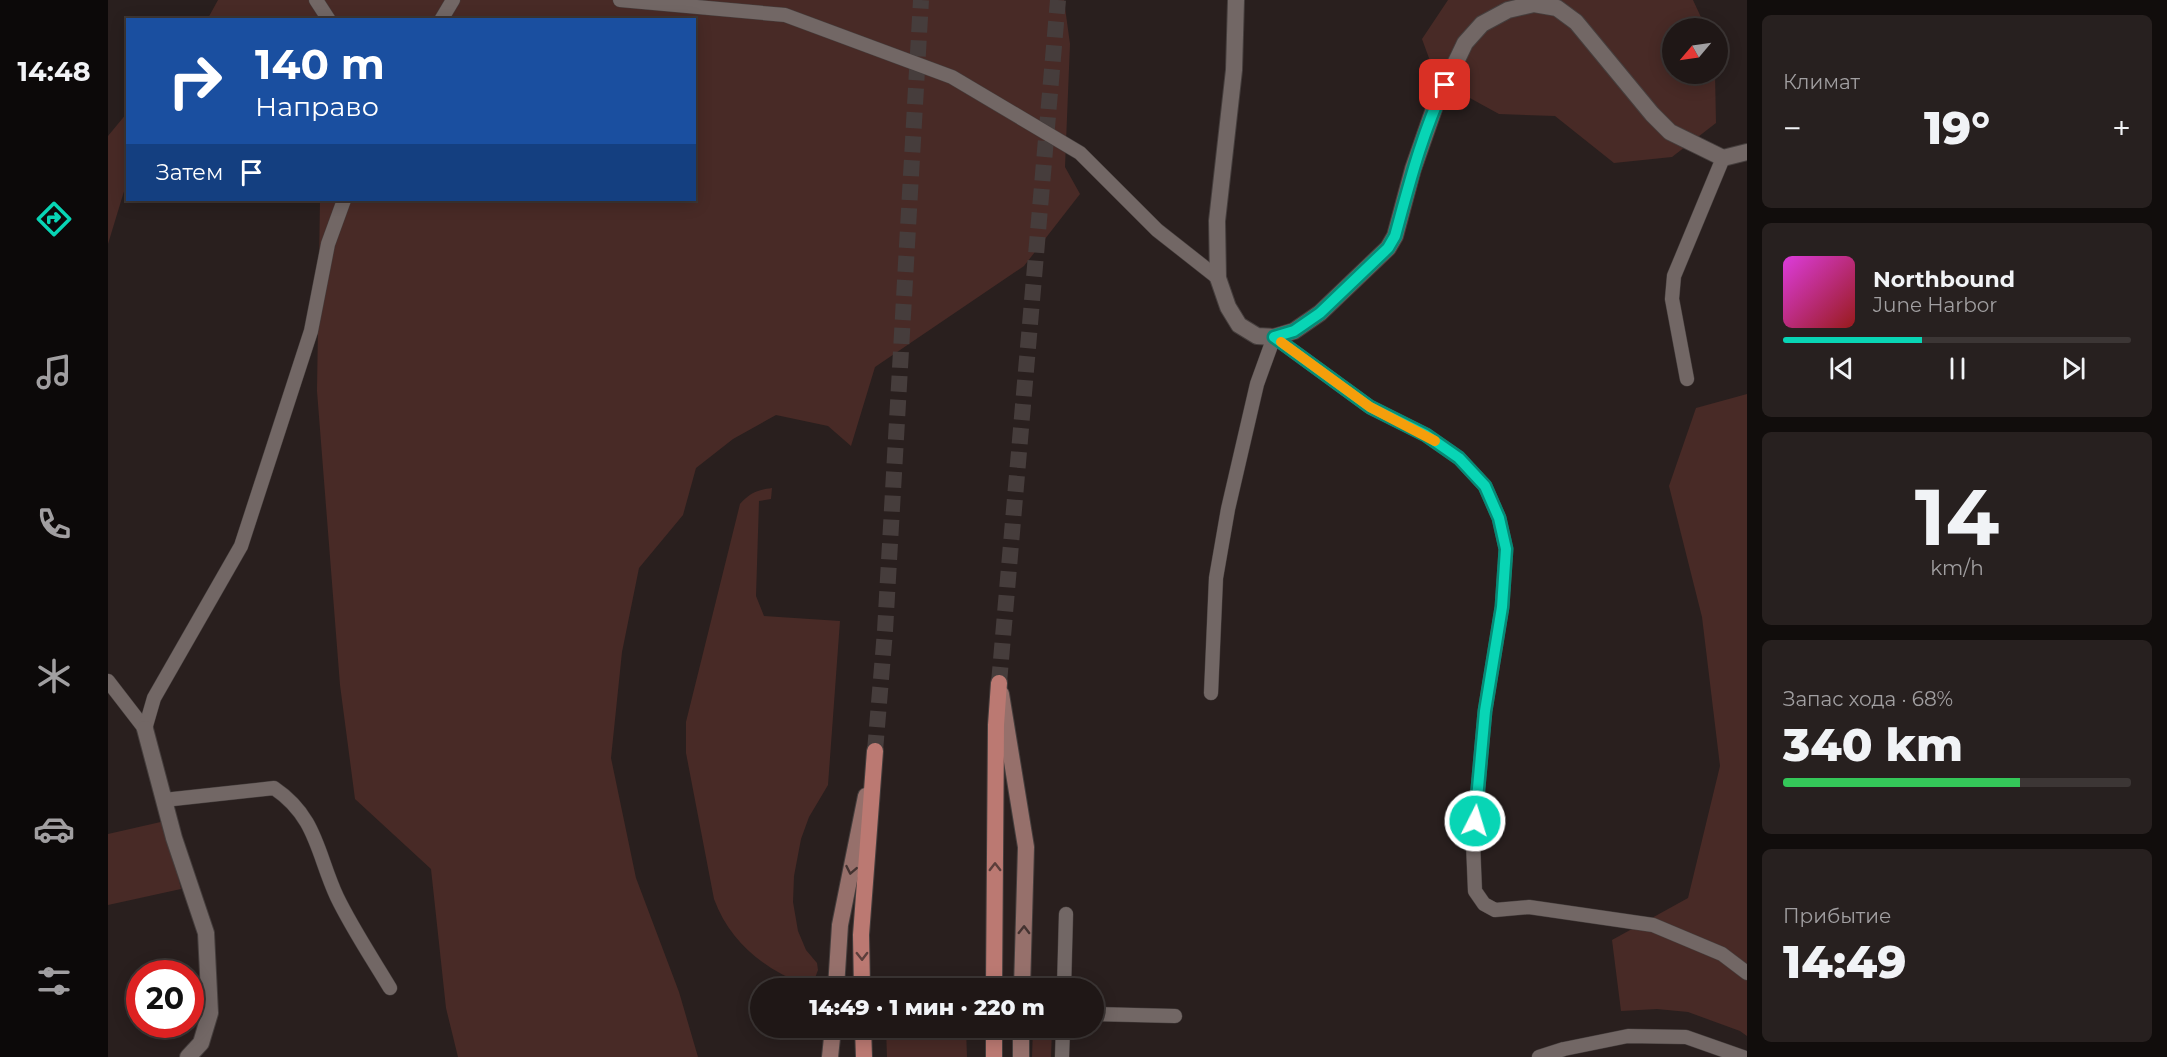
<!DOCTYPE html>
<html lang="ru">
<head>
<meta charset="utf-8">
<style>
	:root { --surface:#1f1716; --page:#27201f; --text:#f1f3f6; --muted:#a19fa1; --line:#3c3635; --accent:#08d5b5 }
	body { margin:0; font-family:Montserrat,sans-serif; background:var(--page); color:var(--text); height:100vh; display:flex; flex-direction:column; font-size:22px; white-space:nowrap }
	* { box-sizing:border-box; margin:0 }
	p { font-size:20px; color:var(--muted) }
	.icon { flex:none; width:33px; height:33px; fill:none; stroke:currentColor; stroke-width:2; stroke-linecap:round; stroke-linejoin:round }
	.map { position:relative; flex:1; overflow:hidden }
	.drawer { display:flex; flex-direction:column; gap:15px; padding:15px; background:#110d0c; width:420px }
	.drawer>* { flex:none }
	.hud { position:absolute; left:18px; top:18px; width:570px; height:183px; border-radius:0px; box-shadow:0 3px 15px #0003,0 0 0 2px var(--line); background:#1a4fa0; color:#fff; overflow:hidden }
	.needle { width:39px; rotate:241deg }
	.tools { position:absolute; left:1554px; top:18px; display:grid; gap:12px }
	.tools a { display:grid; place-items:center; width:66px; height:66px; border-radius:50%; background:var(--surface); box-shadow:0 3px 15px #0003,0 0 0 2px var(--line); font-size:30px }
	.speed { position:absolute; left:18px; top:960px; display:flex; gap:12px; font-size:30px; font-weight:700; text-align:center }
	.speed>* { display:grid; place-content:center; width:78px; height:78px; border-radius:50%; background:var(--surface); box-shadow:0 3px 15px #0003,0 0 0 2px var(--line); line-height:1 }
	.speed .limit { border:9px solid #d22; background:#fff; color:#111 }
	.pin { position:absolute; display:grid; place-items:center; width:51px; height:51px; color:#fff; margin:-26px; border-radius:12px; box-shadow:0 3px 9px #0006 }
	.me { position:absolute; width:66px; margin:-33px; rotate:5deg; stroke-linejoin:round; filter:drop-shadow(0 0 4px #0008) }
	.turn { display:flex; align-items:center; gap:21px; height:126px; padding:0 30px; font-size:27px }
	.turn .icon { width:78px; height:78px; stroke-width:2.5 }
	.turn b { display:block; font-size:42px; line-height:51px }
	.then { display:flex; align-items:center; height:57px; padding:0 30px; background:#0003; gap:12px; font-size:22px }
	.big { font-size:45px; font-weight:800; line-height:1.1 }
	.drawer .tile { flex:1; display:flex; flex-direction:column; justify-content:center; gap:9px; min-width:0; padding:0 21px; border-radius:9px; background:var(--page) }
	.drawer .dial { align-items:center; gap:0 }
	.dial b { font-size:78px; line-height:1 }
	.song { display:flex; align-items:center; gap:18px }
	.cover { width:72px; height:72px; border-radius:9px; background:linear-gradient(135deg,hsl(300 70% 55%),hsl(0 70% 35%)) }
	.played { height:6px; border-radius:3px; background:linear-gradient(90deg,var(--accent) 40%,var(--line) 40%) }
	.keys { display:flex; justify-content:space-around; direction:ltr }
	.heat { display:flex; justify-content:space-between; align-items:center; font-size:33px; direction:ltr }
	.charge { height:9px; border-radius:4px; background:linear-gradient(90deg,#34c759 68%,var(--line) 0) }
	.trip { position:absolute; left:642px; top:978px; width:354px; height:60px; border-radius:30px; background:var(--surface); box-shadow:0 3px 15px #0003,0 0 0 2px var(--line); font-weight:800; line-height:60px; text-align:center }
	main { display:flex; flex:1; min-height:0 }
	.tabs { display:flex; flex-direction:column; width:108px; justify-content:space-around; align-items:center; background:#0c0909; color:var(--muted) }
	.tabs .icon { width:42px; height:42px }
	.tabs .active { color:var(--accent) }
	.tabs b { font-size:27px; color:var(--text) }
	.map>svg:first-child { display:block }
	.green { fill:#482a26 }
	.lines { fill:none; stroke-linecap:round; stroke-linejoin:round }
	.primary-tunnel { stroke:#463d3c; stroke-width:16; stroke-dasharray:16 8; stroke-linecap:butt }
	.service-casing { stroke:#453e3d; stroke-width:15 }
	.minor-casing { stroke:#453e3d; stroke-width:18 }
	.secondary-casing { stroke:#453e3d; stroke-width:18 }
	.primary-casing { stroke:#453e3d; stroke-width:18 }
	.service { stroke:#726765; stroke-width:14 }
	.minor { stroke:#726765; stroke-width:16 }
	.secondary { stroke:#96706b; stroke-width:16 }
	.primary { stroke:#bb7972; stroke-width:16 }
	.oneway { stroke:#5c3e3b }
	.oneway2 { stroke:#443331 }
	.route-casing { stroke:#058a76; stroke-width:15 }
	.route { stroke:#08d5b5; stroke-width:10 }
	.slow { stroke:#f59e0b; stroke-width:10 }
</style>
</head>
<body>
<main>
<nav class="tabs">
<b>14:48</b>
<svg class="icon active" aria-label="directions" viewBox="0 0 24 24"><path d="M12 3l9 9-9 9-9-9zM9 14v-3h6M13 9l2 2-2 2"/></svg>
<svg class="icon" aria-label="music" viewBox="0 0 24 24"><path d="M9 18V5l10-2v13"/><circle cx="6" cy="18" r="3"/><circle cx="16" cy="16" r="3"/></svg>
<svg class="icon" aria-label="phone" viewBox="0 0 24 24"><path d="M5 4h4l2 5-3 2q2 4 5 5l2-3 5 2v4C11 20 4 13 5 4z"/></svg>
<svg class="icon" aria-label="climate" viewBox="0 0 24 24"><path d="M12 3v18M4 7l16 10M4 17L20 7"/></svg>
<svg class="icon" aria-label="car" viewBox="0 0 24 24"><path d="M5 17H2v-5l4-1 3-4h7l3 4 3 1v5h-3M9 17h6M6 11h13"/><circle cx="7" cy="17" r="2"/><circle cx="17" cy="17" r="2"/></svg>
<svg class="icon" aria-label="filters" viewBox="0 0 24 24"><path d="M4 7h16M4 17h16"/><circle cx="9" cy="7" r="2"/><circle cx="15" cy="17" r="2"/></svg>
</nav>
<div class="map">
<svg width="1639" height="1057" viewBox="0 0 1639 1057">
	<rect width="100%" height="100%" fill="#291f1e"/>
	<g class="green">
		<polygon points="110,0 956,0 962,44 957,167 972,194 916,266 767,367 743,446 720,426 668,415 625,439 588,468 575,515 531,568 514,652 503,758 528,878 571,992 590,1057 350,1057 338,1008 323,869 247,799 232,685 209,391 212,200 586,200 586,20 99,20"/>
		<polygon points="1340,0 1585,0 1598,28 1564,28 1564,74 1607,74 1608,123 1564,157 1506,163 1447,116 1391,114 1329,80 1314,39"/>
		<polygon points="19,113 19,188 17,188 0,244 0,136"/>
		<polygon points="1639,394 1639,1036 1632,1031 1580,1012 1549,1009 1513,1011 1504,940 1580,898 1612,766 1594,617 1561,486 1588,408"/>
		<path d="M664 488 663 499 651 501 648 596 656 616 732 621 720 785 701 817 693 839 686 876 685 902 690 931 698 950 709 963 710 970 707 978 695 984C654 968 621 940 606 899L578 753V722L632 504C642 493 649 490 664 488Z"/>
		<polygon points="57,821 73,889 0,905 0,834"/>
		<polygon points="778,1028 858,1028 859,1057 779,1057"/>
		<polygon points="925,1028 944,1028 943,1057 924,1057"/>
	</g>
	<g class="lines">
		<g class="primary-tunnel">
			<polyline points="891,683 950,0"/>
			<polyline points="767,751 777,631 813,0"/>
		</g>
		<g class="service-casing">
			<g id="service">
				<polyline points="208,0 221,20"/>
				<polyline points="512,0 677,15 844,77 972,153 1049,230 1110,278"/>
				<polyline points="333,20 345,0"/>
				<polyline points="1579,379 1564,299 1566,276 1615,158"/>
				<polyline points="0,681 37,729"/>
				<polyline points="1103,693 1108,578 1120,509 1149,384 1166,337 1262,407 1318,435 1351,458 1377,486 1391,518 1398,549 1394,607 1377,711 1365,843 1367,891 1376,904 1387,910 1421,907 1545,925 1614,954 1639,973"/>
				<polyline points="37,729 46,698 133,546 203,331 220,244 236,200"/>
				<path d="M56 800 166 788C209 817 209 854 229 897 244 928 264 958 282 988"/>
				<polyline points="956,988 958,914"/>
				<polyline points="986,1014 1067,1016"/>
				<polyline points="954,1057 955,1028"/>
				<polyline points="1431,1057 1456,1049 1520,1036 1578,1037 1635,1057"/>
			</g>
		</g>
		<g class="minor-casing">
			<g id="minor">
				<polyline points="1128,0 1126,70 1109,221 1110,278 1120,307 1131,325 1149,336 1166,337 1186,331 1212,313 1280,248 1287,236 1305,169 1327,106 1357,43 1374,24 1400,10 1426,4 1449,8 1468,22 1544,114 1562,132 1615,158 1639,152"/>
				<polyline points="37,729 66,838 98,933 102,1013 93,1043 80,1057"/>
			</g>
		</g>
		<g class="secondary-casing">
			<g id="secondary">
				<polyline points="893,694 918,847 914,988"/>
				<polyline points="728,988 732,925 758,796"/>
				<polyline points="722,1057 725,1028"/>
				<polyline points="913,1057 913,1028"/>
			</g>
		</g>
		<g class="primary-casing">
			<g id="primary">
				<polyline points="754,988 753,935 767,751"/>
				<polyline points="886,988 888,725 891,683"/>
				<polyline points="755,1028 756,1057"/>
				<polyline points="886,1057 886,1028"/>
			</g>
		</g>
		<use href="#service" class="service"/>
		<use href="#minor" class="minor"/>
		<use href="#secondary" class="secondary"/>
		<use href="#primary" class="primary"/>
	</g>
	<defs><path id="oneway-chevron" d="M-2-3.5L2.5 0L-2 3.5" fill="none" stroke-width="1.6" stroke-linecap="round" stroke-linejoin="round" transform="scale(1.5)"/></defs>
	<g class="oneway">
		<use href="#oneway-chevron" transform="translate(887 867) rotate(-90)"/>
		<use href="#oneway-chevron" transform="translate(754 956) rotate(89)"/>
	</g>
	<g class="oneway2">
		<use href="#oneway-chevron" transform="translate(743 870) rotate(101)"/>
		<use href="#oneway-chevron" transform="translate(916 930) rotate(-89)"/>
	</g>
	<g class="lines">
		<g class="route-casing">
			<path id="route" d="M1337 85C1314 133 1301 185 1287 236L1280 248 1212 313 1186 331 1166 337 1262 407 1318 435 1351 458 1377 486 1391 518 1398 549 1394 607 1377 711 1367 821"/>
		</g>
		<use href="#route" class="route"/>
		<polyline class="slow" points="1173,342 1262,407 1327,441"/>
	</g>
</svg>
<div class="tools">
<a><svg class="needle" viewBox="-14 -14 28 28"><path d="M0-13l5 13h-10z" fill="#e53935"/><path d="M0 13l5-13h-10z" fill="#a19fa1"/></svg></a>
</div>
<div class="speed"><div class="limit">20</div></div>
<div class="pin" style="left:1337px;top:85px;background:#d93025"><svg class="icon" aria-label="arrive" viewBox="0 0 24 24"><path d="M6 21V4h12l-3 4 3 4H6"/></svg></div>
<svg class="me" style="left:1367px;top:821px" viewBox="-20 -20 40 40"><circle r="17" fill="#08d5b5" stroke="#fff" stroke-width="3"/><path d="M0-11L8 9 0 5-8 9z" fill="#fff"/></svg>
<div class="trip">14:49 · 1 мин · 220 m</div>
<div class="hud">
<div class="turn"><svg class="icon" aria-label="right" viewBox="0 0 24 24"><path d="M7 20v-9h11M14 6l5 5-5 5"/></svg><div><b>140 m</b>Направо</div></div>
<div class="then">Затем<svg class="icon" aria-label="arrive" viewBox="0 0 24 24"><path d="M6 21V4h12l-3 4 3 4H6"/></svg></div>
</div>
</div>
<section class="drawer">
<div class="tile"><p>Климат</p>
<div class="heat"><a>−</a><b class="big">19°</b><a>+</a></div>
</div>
<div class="tile">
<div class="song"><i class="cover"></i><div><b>Northbound</b><p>June Harbor</p></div></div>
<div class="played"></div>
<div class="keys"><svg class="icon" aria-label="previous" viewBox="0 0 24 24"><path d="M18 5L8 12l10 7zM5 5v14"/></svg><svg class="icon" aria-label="pause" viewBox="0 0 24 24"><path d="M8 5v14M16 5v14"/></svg><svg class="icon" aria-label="next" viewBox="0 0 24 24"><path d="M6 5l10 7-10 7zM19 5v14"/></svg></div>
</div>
<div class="tile dial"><b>14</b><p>km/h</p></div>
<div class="tile"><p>Запас хода · 68%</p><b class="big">340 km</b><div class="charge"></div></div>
<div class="tile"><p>Прибытие</p><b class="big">14:49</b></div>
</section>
</main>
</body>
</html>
